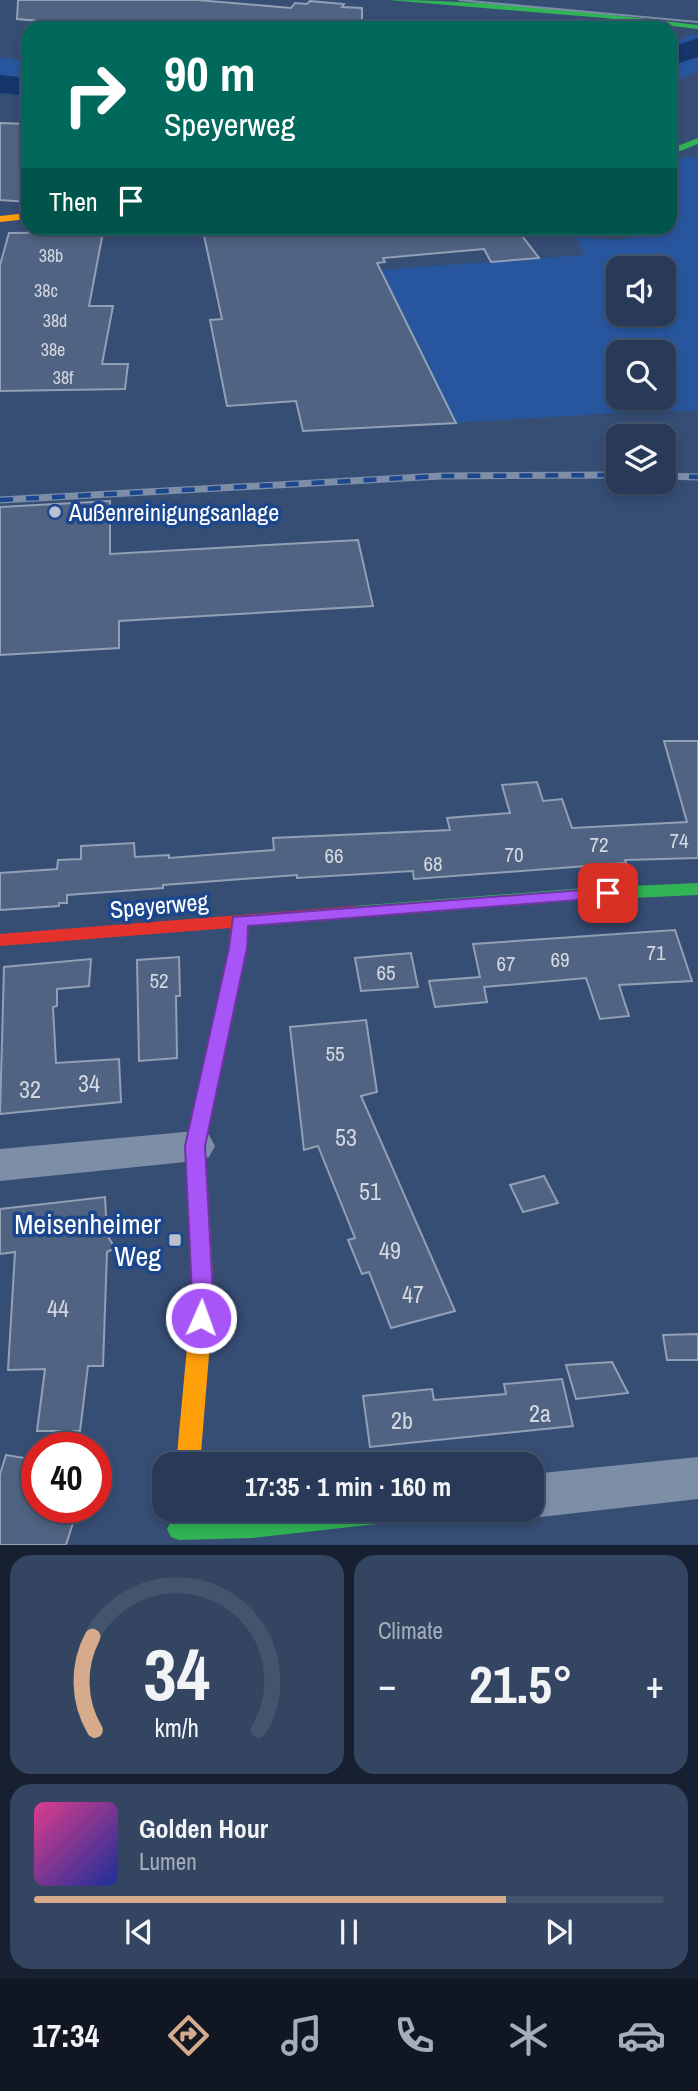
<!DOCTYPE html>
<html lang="en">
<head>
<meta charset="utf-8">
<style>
	:root { --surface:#283a57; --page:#344561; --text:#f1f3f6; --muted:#a5adba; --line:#44546d; --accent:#d6ab8b }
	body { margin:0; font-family:"Archivo Narrow",sans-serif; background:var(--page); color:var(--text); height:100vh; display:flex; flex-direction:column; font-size:26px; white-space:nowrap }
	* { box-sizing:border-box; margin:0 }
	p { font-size:23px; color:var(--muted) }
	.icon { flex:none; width:38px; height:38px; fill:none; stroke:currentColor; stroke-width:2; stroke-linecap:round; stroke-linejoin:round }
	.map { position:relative; height:1545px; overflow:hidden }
	.panel { display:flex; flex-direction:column; gap:10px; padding:10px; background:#162030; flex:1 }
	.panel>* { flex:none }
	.hud { position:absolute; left:21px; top:21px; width:656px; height:214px; border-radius:21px; box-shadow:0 4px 10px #0003,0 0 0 2px var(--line); background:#00695c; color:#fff; overflow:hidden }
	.tools { position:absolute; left:606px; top:256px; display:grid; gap:14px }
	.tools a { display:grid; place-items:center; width:70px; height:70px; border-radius:14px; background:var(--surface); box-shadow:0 4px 10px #0003,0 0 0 2px var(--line); font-size:35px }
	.speed { position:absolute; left:21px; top:1432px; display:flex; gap:14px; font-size:35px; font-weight:700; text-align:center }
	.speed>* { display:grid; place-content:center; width:91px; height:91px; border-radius:50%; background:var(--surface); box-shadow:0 4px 10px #0003,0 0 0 2px var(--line); line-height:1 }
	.speed .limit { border:10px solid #d22; background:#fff; color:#111 }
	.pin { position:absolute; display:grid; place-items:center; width:60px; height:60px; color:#fff; margin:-30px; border-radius:14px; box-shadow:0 4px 10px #0006 }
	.me { position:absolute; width:77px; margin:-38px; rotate:2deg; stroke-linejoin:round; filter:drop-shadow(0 0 5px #0008) }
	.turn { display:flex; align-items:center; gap:24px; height:147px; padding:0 28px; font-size:32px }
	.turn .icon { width:91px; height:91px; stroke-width:2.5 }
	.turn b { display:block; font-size:49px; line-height:60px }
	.then { display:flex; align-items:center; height:66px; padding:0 28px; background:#0003; gap:14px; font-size:26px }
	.big { font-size:52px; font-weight:700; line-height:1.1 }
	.panel .widget { flex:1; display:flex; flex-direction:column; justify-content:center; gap:10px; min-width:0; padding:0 24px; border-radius:21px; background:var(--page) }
	.panel .dial { align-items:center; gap:0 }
	.dial svg { height:182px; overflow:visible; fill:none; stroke:var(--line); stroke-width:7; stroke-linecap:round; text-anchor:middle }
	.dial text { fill:var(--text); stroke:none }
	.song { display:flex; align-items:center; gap:21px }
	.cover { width:84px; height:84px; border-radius:10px; background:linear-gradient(135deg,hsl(330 70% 55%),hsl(230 70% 35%)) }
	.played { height:7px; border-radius:4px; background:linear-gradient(90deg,var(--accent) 75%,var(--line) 75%) }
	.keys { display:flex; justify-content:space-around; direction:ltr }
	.heat { display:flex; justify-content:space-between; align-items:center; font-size:38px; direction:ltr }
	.panel .tiles { flex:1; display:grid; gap:10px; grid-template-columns:1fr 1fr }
	.widget:last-child { grid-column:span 2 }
	.trip { position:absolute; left:152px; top:1452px; width:392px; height:70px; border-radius:21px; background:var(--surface); box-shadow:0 4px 10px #0003,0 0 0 2px var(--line); font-weight:700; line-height:70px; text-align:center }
	.tabs { display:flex; height:112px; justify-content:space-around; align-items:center; background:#101723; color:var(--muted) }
	.tabs .icon { width:49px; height:49px }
	.tabs .on { color:var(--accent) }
	.tabs b { font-size:32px; color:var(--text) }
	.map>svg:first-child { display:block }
	.green { fill:#28569e; fill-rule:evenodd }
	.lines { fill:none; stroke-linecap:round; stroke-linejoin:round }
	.river { fill:#16356c; fill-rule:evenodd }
	.building { fill:#506382; stroke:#92a0b5; stroke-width:2 }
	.street { fill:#7d8ea7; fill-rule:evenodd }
	.fast { fill:#30b455; fill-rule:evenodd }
	.slow { fill:#ff9f0a; fill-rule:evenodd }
	.jam { fill:#e5322d; fill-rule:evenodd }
	.tram { stroke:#7e8ea7; stroke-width:2 }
	.rail-casing { stroke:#7e8ea7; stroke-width:7 }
	.rail { stroke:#1d478d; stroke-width:4.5; stroke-dasharray:13; stroke-linecap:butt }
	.route { fill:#a855f7; stroke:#6d37a1; stroke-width:2 }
	.poi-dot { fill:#b9c1ce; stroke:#1d478d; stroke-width:2.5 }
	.labels { text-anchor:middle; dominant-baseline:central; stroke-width:7; stroke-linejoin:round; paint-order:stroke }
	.far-number-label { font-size:18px; fill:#d3d8e0 }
	.number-label { font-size:21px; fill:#d3d8e0 }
	.poi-label { font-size:24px; fill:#fff; stroke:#1d478d; text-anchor:start }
	.street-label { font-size:24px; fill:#fff; stroke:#1d478d }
	.near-number-label { font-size:24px; fill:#d3d8e0 }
	.near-poi-label { font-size:28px; fill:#fff; stroke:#1d478d; text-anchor:end }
</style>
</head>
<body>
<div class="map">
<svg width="698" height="1545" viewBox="0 0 698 1545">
	<rect width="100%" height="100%" fill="#364d74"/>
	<g class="green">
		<polygon points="693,34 698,35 698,70 670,85 670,44"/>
		<polygon points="0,57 28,61 28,97 0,93"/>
		<path d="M683 157H698V411L633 412 455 423 378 270 584 255 577 237 619 240 634 237 621 229 585 228H670V162ZM618 268H663V313H618ZM618 352H663V397H618Z"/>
	</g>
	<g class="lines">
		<g class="river">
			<polygon points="698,38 698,57 670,66 670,47"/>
			<polygon points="0,75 28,78 28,96 0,93"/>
		</g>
	</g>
	<g class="building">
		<polygon points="18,0 197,0 291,8 295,3 307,4 310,1 344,4 342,7 362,8 362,28 124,28 17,19"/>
		<polygon points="0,123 28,124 28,202 0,200"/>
		<polygon points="244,228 292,228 295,234 355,230 353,228 516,228 539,258 491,262 484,249 383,258 385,262 377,263 456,423 303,431 296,401 227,406 210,320 222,319 203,231 245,231"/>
		<polygon points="103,232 89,306 113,306 102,364 128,364 125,389 0,391 0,265 9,233"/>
		<polygon points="110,501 110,554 358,540 373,606 119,621 119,648 0,655 0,507"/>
		<polygon points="664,741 698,741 698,858 625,860 626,863 414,879 413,871 297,878 297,875 163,885 163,888 67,895 67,903 59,903 59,906 0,910 0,873 57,869 58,860 81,859 81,846 134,843 135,857 169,855 169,858 274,850 273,838 450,830 447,818 510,813 502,785 537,782 543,801 562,799 572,828 687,822"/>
		<polygon points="675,930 692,981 619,985 629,1016 600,1019 586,978 484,987 487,1002 435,1007 429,981 480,977 473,944"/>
		<polygon points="411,953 418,987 361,991 355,958"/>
		<polygon points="179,957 180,996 176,996 177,1058 139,1061 137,960"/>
		<polygon points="91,959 89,986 57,989 57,1006 53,1007 56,1063 119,1059 121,1102 0,1114 4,967"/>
		<polygon points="366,1020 377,1092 361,1096 455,1311 391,1328 369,1272 362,1274 348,1240 355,1238 318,1146 304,1150 290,1027"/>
		<polygon points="544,1176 558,1203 523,1212 510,1185"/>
		<polygon points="105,1197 107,1235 115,1248 107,1252 103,1366 88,1366 80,1431 37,1431 45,1369 8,1370 15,1252 0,1254 0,1209"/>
		<polygon points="698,1334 698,1360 667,1360 663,1335"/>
		<polygon points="612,1362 628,1393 576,1399 566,1365"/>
		<polygon points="562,1379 573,1426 370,1447 363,1396 432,1389 434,1400 506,1394 504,1384"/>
		<polygon points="6,1455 37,1460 37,1507 78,1507 66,1545 0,1545 0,1474"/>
	</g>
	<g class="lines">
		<g class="street">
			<polygon points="195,1131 209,1135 215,1146 209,1157 195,1161 0,1181 0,1149"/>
			<polygon points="698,1457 698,1499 532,1518 515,1510 532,1510 532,1474"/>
		</g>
		<g class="fast">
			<path d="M388 0C491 0 596 13 698 25V29L604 18Z"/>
			<polygon points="698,138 698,144 670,155 670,149"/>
			<polygon points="698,883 698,895 585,900 354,918 348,916 345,912 348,908 354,906 585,888"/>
			<polygon points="302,1510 416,1510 412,1518 404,1521 252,1538 179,1540 171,1537 167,1529 171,1521 179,1518 252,1516"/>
		</g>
		<g class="slow">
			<polygon points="28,213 28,219 0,222 0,216"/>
			<polygon points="215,1049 222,1051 224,1056 205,1146 214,1294 200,1465 176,1465 192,1294 185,1146 206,1056 208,1051"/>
		</g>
		<polygon class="jam" points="354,906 360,908 363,912 360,916 248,926 247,949 224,1056 222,1061 215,1063 208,1061 206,1056 229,949 230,928 0,946 0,934"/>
		<polyline class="tram" points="459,0 698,22"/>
		<g class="rail-casing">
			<g id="rail">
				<polyline points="663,476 698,477"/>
				<polyline points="0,500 441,476 618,475"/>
			</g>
		</g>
		<use href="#rail" class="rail"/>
	</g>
	<polygon class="route" points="608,888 616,893 614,897 248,926 247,948 205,1146 213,1294 212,1318 209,1325 201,1328 193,1325 190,1318 192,1294 185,1146 229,948 233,917"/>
	<g class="poi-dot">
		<circle cx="55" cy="512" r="7"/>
		<rect x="168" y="1233" width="14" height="14" rx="3.5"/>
	</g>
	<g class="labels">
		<g class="far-number-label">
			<text x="51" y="255">38b</text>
			<text x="46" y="290">38c</text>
			<text x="55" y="320">38d</text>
			<text x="53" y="349">38e</text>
			<text x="63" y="377">38f</text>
		</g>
		<g class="number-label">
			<text x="679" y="840">74</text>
			<text x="599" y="844">72</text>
			<text x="514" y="854">70</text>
			<text x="334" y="855">66</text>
			<text x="433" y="863">68</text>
			<text x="656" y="952">71</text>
			<text x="560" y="959">69</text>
			<text x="506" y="963">67</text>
			<text x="386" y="972">65</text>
			<text x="159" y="980">52</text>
			<text x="335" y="1053">55</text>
		</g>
		<g class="poi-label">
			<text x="69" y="512">Außenreinigungsanlage</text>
		</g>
		<g class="street-label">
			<text transform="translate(159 905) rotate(-5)">Speyerweg</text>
		</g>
		<g class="near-number-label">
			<text x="89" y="1083">34</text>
			<text x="30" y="1089">32</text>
			<text x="346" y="1137">53</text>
			<text x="370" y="1191">51</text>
			<text x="390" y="1250">49</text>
			<text x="413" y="1294">47</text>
			<text x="58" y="1308">44</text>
			<text x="540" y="1413">2a</text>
			<text x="402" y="1420">2b</text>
		</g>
		<g class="near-poi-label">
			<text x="161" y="1224">Meisenheimer<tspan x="161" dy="32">Weg</tspan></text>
		</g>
	</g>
</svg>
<div class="tools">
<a><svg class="icon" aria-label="sound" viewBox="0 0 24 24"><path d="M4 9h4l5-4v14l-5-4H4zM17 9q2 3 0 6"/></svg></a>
<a><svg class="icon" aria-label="search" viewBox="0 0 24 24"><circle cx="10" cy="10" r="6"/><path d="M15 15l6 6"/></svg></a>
<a><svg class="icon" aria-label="layers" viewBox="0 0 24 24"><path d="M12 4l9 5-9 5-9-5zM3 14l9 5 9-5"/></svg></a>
</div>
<div class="speed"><div class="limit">40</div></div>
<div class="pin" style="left:608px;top:893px;background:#d93025"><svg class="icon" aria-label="arrive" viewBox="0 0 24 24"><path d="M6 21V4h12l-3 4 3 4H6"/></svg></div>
<svg class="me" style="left:201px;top:1318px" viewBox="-20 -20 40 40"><circle r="17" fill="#a855f7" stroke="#fff" stroke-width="3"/><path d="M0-11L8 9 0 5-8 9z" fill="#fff"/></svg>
<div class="trip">17:35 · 1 min · 160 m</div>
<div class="hud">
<div class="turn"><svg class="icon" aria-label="right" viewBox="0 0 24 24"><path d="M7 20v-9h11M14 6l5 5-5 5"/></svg><div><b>90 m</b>Speyerweg</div></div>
<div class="then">Then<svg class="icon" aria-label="arrive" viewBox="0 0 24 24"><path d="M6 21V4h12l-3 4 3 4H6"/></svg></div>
</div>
</div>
<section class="panel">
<div class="tiles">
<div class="widget dial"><svg viewBox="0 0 100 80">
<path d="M14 69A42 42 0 1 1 86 69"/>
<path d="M14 69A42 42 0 0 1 13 28" stroke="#d6ab8b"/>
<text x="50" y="56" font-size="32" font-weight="700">34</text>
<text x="50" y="72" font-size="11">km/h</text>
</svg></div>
<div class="widget"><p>Climate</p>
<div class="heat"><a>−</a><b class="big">21.5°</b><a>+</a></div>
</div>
<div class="widget">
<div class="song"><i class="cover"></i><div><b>Golden Hour</b><p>Lumen</p></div></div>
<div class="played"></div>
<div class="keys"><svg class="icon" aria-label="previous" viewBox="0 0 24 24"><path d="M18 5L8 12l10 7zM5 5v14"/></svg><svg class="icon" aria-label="pause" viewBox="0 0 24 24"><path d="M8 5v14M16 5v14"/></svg><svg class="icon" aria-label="next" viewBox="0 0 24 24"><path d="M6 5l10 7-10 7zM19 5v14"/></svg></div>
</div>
</div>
</section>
<nav class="tabs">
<b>17:34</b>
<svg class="icon on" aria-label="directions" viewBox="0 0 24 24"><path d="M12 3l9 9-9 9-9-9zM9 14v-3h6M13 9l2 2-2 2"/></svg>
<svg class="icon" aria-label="music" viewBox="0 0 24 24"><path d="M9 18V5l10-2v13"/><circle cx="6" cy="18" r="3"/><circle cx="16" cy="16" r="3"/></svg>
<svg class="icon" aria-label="phone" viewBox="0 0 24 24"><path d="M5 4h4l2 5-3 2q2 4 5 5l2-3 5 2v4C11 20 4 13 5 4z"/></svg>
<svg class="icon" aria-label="climate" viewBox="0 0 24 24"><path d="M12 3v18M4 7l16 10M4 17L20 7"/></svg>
<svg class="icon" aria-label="car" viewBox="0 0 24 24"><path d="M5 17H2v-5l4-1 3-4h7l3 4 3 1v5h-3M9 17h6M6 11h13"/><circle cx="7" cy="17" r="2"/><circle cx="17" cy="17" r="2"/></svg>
</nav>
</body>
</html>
